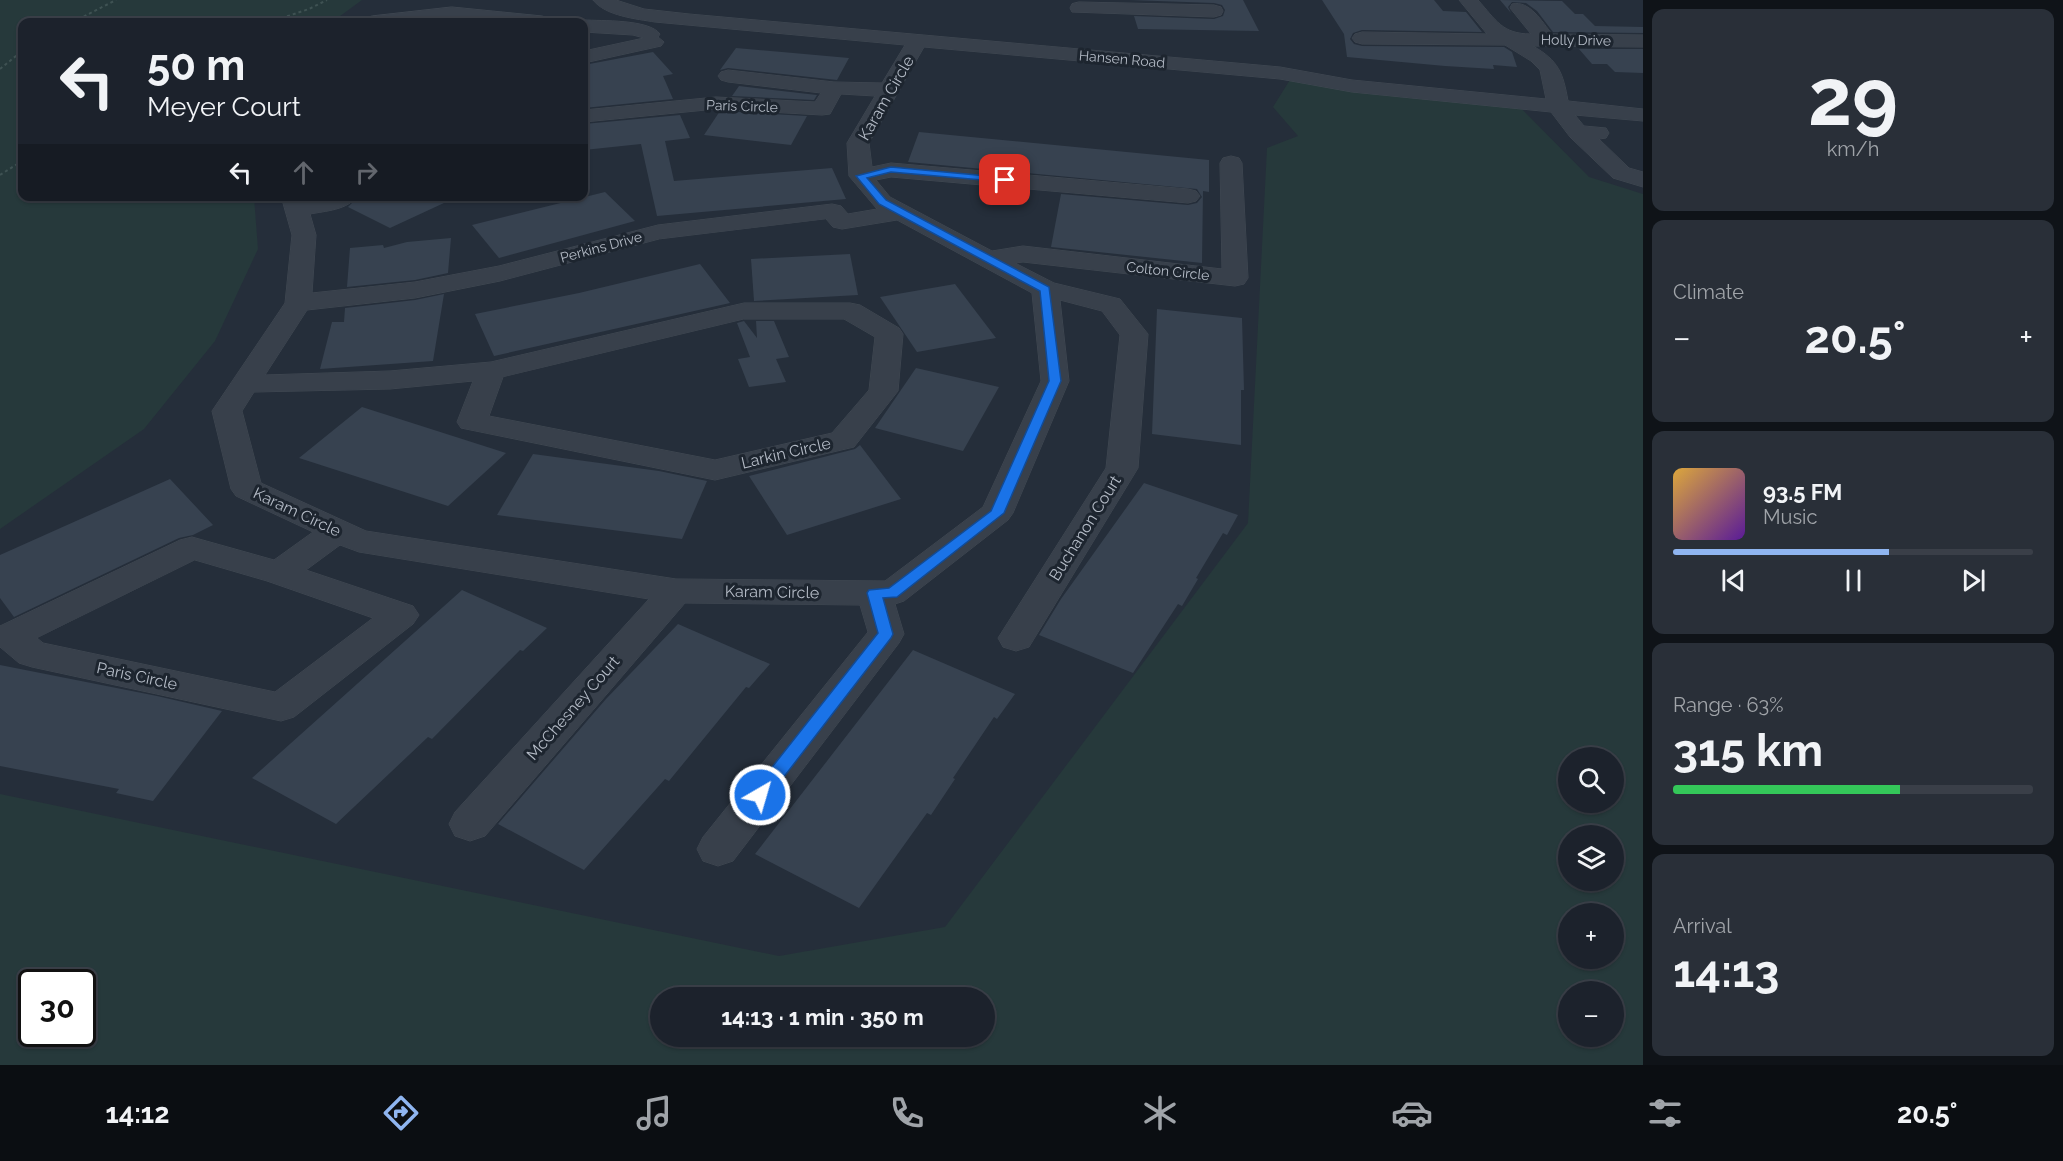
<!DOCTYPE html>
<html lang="en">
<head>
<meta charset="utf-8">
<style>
	:root { --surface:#1c222c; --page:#292f38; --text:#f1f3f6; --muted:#a0a4a9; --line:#3a3f48; --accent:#8fb5f0 }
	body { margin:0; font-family:Raleway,sans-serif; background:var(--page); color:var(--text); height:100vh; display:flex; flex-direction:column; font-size:22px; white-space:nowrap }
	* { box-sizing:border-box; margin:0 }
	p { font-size:20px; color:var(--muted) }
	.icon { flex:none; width:33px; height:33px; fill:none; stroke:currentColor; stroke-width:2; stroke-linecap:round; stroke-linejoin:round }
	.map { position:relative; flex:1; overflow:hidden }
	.sheet { display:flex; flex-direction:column; gap:9px; padding:9px; background:#0f1318; width:420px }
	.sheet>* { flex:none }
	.guide { position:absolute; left:18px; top:18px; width:570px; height:183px; border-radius:12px; box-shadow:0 2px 4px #0004,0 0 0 2px var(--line); background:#1c222c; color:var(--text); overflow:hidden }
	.fabs { position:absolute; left:1558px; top:747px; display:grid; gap:12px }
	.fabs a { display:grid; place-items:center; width:66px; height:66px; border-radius:50%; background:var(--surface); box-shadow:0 2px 4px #0004,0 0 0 2px var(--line); font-size:30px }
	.speed { position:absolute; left:18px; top:969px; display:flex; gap:12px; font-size:30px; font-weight:700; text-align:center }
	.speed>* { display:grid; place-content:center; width:78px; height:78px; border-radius:50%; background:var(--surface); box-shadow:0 2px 4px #0004,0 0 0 2px var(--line); line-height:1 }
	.speed .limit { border:3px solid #111; border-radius:9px; background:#fff; color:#111 }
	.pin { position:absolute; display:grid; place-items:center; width:51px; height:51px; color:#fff; margin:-26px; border-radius:12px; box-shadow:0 3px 9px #0006 }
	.me { position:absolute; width:66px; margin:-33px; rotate:38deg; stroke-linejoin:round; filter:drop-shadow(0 0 4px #0008) }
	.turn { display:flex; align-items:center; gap:21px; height:126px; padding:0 30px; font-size:27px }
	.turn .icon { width:78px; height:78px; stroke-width:2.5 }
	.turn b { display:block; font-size:42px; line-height:51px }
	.lanes { display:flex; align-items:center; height:57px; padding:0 30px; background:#0003; justify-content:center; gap:30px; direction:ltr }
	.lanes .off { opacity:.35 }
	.big { font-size:45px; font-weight:700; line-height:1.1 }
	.sheet .tile { flex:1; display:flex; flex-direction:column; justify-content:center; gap:9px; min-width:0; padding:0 21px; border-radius:12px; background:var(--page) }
	.sheet .dial { align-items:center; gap:0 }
	.dial b { font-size:78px; line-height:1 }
	.song { display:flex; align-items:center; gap:18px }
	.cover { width:72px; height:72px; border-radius:9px; background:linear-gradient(135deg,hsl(40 70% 55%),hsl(270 70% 35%)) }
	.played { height:6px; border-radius:3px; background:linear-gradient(90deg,var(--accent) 60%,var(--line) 60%) }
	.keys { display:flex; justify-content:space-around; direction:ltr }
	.heat { display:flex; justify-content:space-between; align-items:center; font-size:33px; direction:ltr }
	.charge { height:9px; border-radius:4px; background:linear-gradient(90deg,#34c759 63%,var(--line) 0) }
	.trip { position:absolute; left:650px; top:987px; width:345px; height:60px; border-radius:30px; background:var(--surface); box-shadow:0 2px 4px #0004,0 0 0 2px var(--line); font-weight:700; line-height:60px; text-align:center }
	.tabs { display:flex; height:96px; justify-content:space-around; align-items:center; background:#0b0e12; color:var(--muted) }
	.tabs .icon { width:42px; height:42px }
	.tabs .on { color:var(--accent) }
	.tabs b { font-size:27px; color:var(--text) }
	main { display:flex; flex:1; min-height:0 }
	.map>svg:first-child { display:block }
	.green { fill:#26393b; fill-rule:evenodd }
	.building { fill:#374250 }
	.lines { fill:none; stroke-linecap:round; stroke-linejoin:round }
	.minor-casing { stroke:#414953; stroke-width:1 }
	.path { stroke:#3f5253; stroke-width:2; stroke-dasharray:3 3; stroke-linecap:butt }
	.minor { fill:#38404b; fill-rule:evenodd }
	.route { fill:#1a73e8; stroke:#114b97; stroke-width:1.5 }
	.labels { text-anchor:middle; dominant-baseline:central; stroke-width:6; stroke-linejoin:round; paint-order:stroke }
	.far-street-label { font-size:14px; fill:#b4bbc6; stroke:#1d252f }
	.street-label { font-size:16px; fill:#b4bbc6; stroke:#1d252f }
</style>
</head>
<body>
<main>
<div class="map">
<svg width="1643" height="1065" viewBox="0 0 1643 1065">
	<rect width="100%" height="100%" fill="#252e3a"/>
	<g class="green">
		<polygon points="0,0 362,0 332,22 22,22 22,196 254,197 258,249 215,341 144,429 0,529"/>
		<path d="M1293 75 1514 101 1589 177 1643 194V1065H0V794L779 956 945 927 1248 523 1267 148 1298 136 1273 107ZM1569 758H1614V802H1569ZM1569 836H1614V880H1569ZM1569 914H1614V958H1569ZM32 982H82V1034H32ZM1569 992H1614V1036H1569ZM660 998H984V1036H660Z"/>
	</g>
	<g class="building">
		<polygon points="1129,0 1243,0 1259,31 1138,29 1134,16 1214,19 1223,16 1225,10 1222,5 1214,3"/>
		<polygon points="1322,0 1434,0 1443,11 1466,12 1482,32 1362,30 1353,33 1350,39 1354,44 1362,46 1504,47 1512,52 1517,67 1493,65 1494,69 1445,66 1347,57 1344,34"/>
		<polygon points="1500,0 1562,1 1575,14 1583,14 1595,26 1643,27 1643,33 1553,32 1537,11 1526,3 1512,2 1508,7 1511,13"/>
		<polygon points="736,48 782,52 849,58 837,80 728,68 720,70"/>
		<polygon points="1579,49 1643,49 1643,73 1615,72 1607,64 1592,64"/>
		<polygon points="653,52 673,74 663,76 673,99 584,108 584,65"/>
		<polygon points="739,86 817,95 814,100 732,96"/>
		<polygon points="720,111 807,116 791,145 704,135"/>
		<polygon points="680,115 690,138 665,141 674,181 832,168 846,199 657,216 641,144 584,150 584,124"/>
		<polygon points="919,132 1209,160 1209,192 1203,191 1202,263 1051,247 1061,194 1188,205 1197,203 1202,197 1197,189 908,162"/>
		<polygon points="605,192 635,221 499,258 472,225"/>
		<polygon points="359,196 459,196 390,228 348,207"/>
		<polygon points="451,238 448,273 415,280 347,287 350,248 383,245 384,248 407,242"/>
		<polygon points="850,254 858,295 754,301 751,259"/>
		<polygon points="700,264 730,303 494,356 475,314 579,293"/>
		<polygon points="955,284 996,338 917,352 880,297"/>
		<polygon points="444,294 433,361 320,369 332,322 344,322 345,308 415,300"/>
		<polygon points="1157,309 1242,318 1244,390 1241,390 1241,445 1152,434"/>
		<polygon points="744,321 757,338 756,321 774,321 789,357 776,359 786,382 749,387 738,359 750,357 737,323"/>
		<polygon points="916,368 999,387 963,451 875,428"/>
		<polygon points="362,407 506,453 448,506 299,458"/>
		<polygon points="860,445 901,499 787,535 749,476 855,449"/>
		<polygon points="533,454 659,471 707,481 682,539 497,515"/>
		<polygon points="170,479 213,525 193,535 179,538 14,617 0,598 0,555"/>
		<polygon points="1144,483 1238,515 1227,535 1223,533 1196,578 1198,579 1182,606 1178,604 1133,673 1039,635 1061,599"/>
		<polygon points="462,590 547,628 523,651 520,650 432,739 428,737 336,824 252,778"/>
		<polygon points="678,624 770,664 749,688 746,687 669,781 665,779 584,870 498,824 606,699"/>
		<polygon points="913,650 1015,694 997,719 994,717 953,778 955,779 931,815 927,813 859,908 755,854"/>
		<polygon points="0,665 157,696 222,711 153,801 116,793 119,789 0,766"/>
	</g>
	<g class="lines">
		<g class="minor-casing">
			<g id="minor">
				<path d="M593 0H616L644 9 689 14 1280 67 1352 80 1546 99 1540 70 1531 61 1505 45 1362 44 1355 42 1352 38 1355 34 1362 32 1487 34 1459 0H1478C1496 20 1502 34 1531 34L1510 8 1512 4C1530 0 1542 22 1552 34L1643 35V47L1533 46C1559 61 1563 73 1568 101L1643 109V121L1575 115 1584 126 1606 128 1609 133 1606 138 1599 139 1629 168 1643 172V187L1613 178 1570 137 1551 112 1352 92 1280 79 924 47 869 143 872 167 891 163 1188 189 1196 191 1200 196 1196 201 1188 203 891 177 876 180 890 197 992 251 1023 246 1222 269 1220 163 1223 158 1231 156 1239 158 1242 163 1248 278 1244 284 1235 286 1023 262 1015 263 1054 283 1120 299 1148 334 1138 468 1029 647 1016 651 1003 647 998 638 1106 468 1120 335 1102 311 1060 300 1069 381 1013 513 1008 520 904 601 895 604 904 634 899 643 733 861 718 866 703 861 697 849 703 837 868 632 860 605 685 603 485 836 470 841 455 836 449 824 455 812 649 599 359 552 340 545 306 570 413 606 419 615 413 624 294 717 281 721 32 667 19 663 0 647V626L180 540 192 537 274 560 313 532 236 496 231 489 212 411 285 303 292 235 281 196H305L306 200 324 196H357C348 210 325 211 310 214L316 235 312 293 415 282 499 266 658 225 832 204 841 206 848 214 877 209 849 176 847 143 875 96 841 94 830 114 822 115 716 109 584 122V110L716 97 815 102 821 93 728 82 721 80 718 76 721 72 728 70 834 82 882 83 905 45 655 22C637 19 605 16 593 0ZM826 219 833 227 842 229 897 220 1032 293 1041 381 983 507 885 581 676 579 366 531 261 483 242 411 254 392 390 389 473 381 457 422 461 428 715 480 854 447 898 391 903 334 899 328 860 305 850 303H744L491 362 390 371 265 375 307 310 415 298 500 281 659 239ZM744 319H844L875 337 869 390 832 433 715 460 489 416 503 377ZM195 560 267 581 373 618 275 692 43 643 37 638Z"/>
				<polygon points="1079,2 1214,5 1221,7 1223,11 1221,15 1214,17 1072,12 1070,8 1072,4"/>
				<polygon points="452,7 542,16 549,18 551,22 491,22 452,19 418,22 363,22 365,18 372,16"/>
				<path d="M584 20C601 21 649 19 660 34L658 37 664 42 661 46 584 63V51L644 38 633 35 584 32V22H577Z"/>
			</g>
		</g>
		<g class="path">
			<polyline points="73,22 116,0"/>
			<polyline points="270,22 309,9 327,0"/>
			<polyline points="0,69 22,51"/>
			<polyline points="0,175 22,161"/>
		</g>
		<use href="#minor" class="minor"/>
	</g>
	<polygon class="route" points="891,167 1009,178 1009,182 1005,182 891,172 867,178 886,200 1049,287 1061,381 1004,513 897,597 883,598 893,634 891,638 766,800 760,802 754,800 752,795 754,790 878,633 867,593 869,590 889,588 991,511 1049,381 1040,291 879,204 856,176"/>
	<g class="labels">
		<g class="far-street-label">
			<text transform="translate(1576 40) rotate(1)">Holly Drive</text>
			<text transform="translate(1122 59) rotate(5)">Hansen Road</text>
			<text transform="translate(742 106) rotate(2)">Paris Circle</text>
			<text transform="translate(601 247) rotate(-15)">Perkins Drive</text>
			<text transform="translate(1168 271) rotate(6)">Colton Circle</text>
		</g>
		<g class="street-label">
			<text transform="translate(886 98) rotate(-60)">Karam Circle</text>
			<text transform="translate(786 453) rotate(-13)">Larkin Circle</text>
			<text transform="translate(297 512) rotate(25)">Karam Circle</text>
			<text transform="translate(1085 528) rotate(-58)">Buchanon Court</text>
			<text transform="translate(772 592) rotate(1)">Karam Circle</text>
			<text transform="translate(137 676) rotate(12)">Paris Circle</text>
			<text transform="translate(573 708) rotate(-49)">McChesney Court</text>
		</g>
	</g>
</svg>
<div class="fabs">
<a><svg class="icon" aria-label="search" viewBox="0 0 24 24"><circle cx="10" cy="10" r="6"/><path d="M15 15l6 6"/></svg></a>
<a><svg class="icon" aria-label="layers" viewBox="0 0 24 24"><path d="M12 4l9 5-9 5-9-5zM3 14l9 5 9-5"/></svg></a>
<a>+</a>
<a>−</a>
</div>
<div class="speed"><div class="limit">30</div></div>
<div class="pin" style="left:1005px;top:180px;background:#d93025"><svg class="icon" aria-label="arrive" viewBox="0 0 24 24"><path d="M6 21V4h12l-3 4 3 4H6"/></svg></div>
<svg class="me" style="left:760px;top:795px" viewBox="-20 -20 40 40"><circle r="17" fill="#1a73e8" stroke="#fff" stroke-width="3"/><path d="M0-11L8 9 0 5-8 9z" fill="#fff"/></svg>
<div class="trip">14:13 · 1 min · 350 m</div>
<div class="guide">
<div class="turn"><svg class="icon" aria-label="left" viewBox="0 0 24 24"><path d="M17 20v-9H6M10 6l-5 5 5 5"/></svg><div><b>50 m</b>Meyer Court</div></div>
<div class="lanes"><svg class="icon" aria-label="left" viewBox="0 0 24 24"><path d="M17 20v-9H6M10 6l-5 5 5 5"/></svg><svg class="icon off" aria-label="ahead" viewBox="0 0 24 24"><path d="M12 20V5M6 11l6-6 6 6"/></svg><svg class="icon off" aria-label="right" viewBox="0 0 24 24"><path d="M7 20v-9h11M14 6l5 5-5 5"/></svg></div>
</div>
</div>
<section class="sheet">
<div class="tile dial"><b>29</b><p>km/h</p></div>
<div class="tile"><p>Climate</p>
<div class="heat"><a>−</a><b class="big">20.5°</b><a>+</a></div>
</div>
<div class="tile">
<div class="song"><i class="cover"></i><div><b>93.5 FM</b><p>Music</p></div></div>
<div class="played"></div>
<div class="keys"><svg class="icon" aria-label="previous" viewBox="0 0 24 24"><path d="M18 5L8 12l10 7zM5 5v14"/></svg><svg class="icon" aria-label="pause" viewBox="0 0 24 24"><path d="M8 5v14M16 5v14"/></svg><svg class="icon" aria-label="next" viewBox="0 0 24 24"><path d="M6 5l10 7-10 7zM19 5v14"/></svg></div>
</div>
<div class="tile"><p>Range · 63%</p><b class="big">315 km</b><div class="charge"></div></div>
<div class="tile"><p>Arrival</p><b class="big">14:13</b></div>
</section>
</main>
<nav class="tabs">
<b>14:12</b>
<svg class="icon on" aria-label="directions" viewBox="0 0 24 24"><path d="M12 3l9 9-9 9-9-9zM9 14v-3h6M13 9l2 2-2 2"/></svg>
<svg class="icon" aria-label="music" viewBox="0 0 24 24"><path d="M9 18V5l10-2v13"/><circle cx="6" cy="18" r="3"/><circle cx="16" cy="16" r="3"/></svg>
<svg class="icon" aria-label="phone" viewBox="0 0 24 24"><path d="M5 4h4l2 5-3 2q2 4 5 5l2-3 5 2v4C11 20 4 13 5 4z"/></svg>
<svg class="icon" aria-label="climate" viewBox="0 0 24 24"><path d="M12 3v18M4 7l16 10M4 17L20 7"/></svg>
<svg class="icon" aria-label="car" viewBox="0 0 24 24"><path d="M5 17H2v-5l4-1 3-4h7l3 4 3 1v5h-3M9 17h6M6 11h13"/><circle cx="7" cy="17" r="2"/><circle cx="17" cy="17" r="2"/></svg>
<svg class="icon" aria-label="filters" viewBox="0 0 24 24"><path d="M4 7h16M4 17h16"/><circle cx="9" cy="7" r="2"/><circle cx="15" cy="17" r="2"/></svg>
<b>20.5°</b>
</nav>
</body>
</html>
